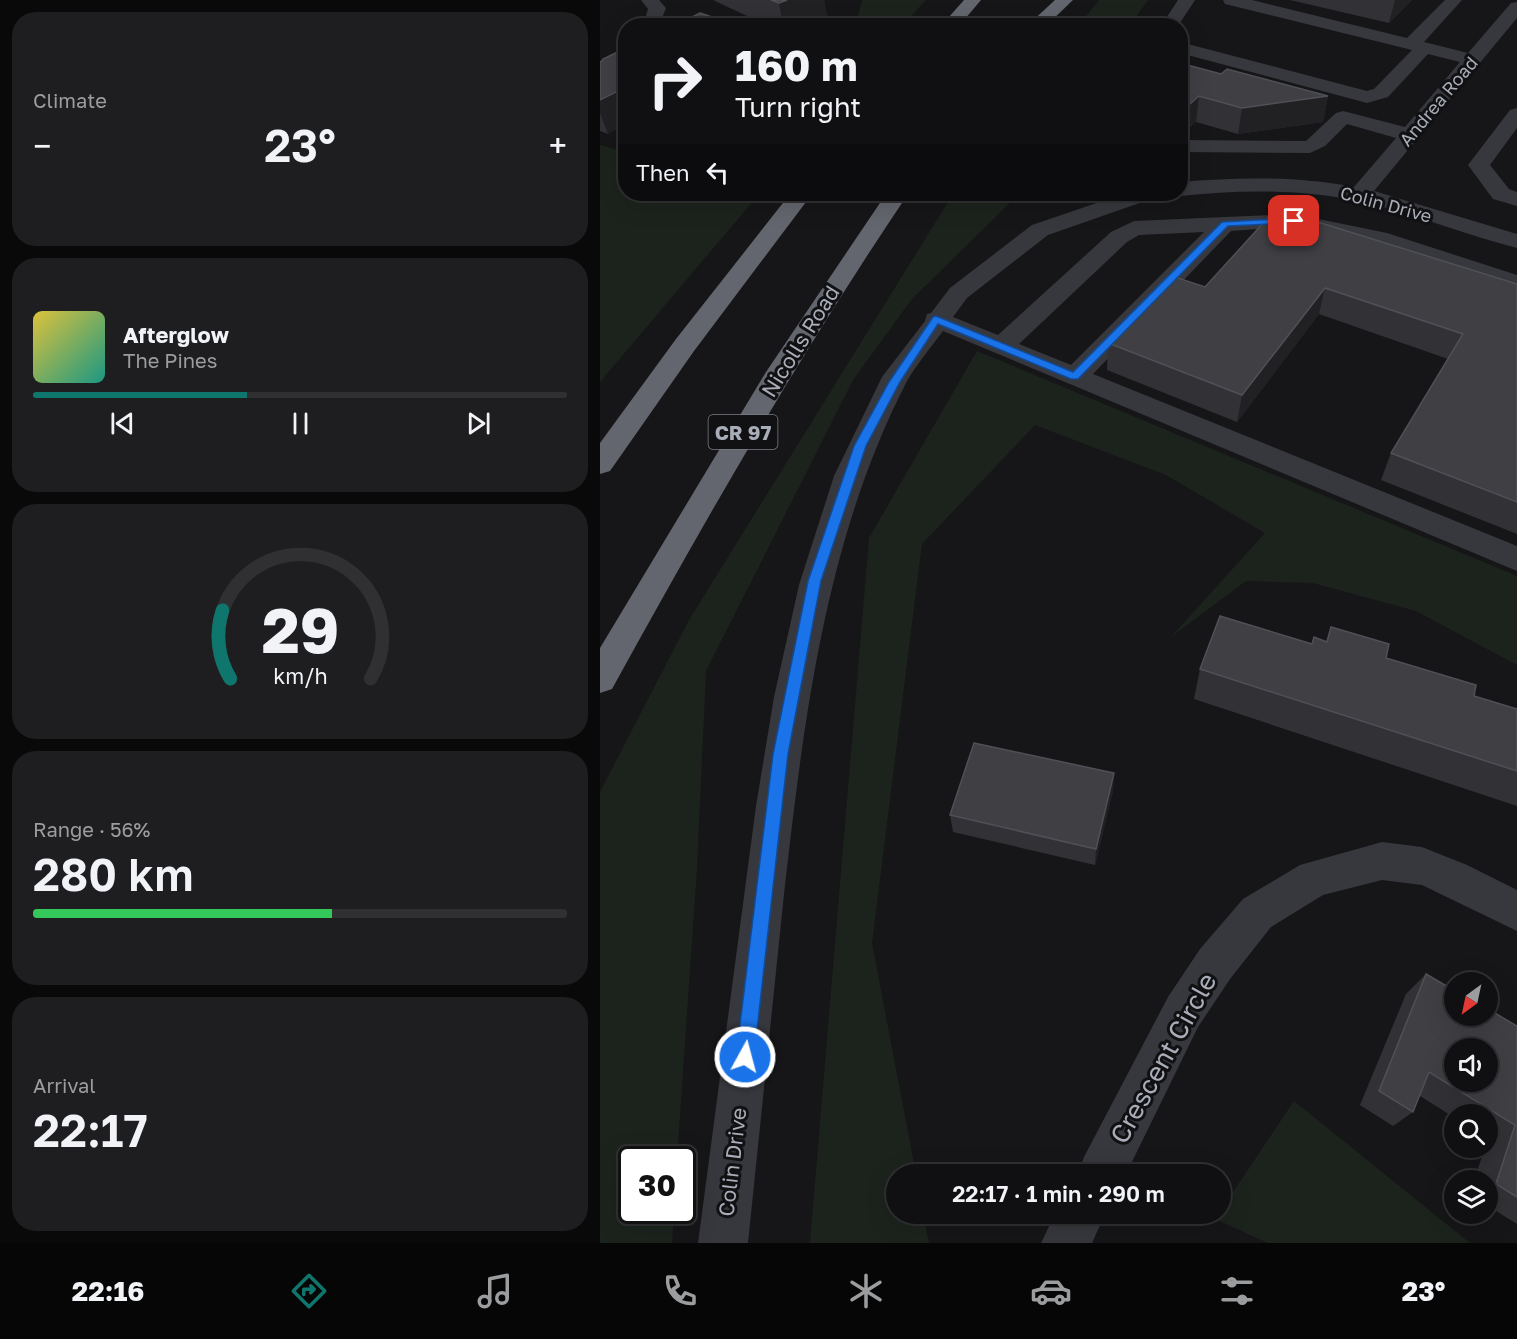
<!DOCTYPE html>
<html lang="en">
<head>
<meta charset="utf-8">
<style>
	:root { --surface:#101012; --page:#1e1e20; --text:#f1f3f6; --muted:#9c9d9f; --line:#303032; --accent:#0f766e }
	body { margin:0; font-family:"Golos Text",sans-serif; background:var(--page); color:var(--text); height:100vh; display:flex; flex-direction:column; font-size:22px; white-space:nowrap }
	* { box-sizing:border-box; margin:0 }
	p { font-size:20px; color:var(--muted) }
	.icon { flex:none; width:33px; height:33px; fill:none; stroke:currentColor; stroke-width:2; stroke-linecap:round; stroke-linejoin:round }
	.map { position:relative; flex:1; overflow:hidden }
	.panel { display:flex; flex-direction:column; gap:12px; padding:12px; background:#09090a; width:600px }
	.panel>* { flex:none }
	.banner { position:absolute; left:18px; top:18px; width:570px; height:183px; border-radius:24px; box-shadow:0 6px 24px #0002,0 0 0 2px var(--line); background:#101012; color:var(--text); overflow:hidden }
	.needle { width:39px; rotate:213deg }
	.tools { position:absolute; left:844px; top:972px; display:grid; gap:12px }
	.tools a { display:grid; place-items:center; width:54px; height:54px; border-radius:50%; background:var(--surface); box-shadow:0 6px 24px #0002,0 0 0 2px var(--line); font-size:30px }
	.speed { position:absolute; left:18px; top:1146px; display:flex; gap:12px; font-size:30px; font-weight:700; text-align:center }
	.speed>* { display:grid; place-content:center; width:78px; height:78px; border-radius:50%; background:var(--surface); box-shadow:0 6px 24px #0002,0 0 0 2px var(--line); line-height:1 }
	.speed .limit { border:3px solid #111; border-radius:9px; background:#fff; color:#111 }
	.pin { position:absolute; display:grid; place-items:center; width:51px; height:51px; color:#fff; margin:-26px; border-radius:12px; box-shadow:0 3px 9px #0006 }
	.me { position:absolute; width:66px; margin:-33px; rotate:7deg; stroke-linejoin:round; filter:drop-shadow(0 0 4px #0008) }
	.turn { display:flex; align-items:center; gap:21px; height:126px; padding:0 18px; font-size:27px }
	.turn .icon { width:78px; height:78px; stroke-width:2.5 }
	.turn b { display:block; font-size:42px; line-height:51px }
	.then { display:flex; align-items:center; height:57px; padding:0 18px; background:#0003; gap:12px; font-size:22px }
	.big { font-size:45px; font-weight:600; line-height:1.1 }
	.panel .card { flex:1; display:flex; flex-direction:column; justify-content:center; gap:9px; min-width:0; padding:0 21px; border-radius:24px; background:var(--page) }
	.panel .dial { align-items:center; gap:0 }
	.dial svg { height:156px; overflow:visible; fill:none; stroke:var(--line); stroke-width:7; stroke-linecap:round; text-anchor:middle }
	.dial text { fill:var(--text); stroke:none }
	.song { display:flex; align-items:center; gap:18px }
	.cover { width:72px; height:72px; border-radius:9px; background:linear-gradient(135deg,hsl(50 70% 55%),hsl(170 70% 35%)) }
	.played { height:6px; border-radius:3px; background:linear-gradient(90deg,var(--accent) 40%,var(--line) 40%) }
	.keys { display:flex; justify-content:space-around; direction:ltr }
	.heat { display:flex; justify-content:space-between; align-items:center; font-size:33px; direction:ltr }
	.charge { height:9px; border-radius:4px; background:linear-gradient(90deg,#34c759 56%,var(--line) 0) }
	.trip { position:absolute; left:286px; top:1164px; width:345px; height:60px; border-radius:30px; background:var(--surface); box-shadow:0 6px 24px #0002,0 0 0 2px var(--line); font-weight:600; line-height:60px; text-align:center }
	.tab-bar { display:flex; height:96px; justify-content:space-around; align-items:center; background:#060607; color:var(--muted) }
	.tab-bar .icon { width:42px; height:42px }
	.tab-bar .on { color:var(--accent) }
	.tab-bar b { font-size:27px; color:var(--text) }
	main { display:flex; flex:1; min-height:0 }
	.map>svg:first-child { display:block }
	.green { fill:#1c231d }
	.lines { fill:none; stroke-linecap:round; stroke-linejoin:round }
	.minor { fill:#37383d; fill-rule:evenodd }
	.highway { fill:#63666e; fill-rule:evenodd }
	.wall { fill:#323236 }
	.shaded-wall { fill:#212124 }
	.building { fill:#3f3f44; stroke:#4f5156; stroke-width:1.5; fill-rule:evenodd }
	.route { fill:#1a73e8; stroke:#114b97; stroke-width:1.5 }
	.labels { text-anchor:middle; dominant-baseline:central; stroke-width:6; stroke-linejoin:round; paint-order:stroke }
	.far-street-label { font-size:18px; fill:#a8adb8; stroke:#111113 }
	.shield { fill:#111113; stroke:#7b7e86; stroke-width:1.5 }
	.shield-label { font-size:20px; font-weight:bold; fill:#a8adb8 }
	.street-label { font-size:21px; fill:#a8adb8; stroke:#111113 }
	.near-street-label { font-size:26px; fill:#a8adb8; stroke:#111113 }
</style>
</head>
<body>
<main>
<section class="panel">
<div class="card"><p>Climate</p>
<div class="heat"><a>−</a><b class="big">23°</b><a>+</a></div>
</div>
<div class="card">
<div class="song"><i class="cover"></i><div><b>Afterglow</b><p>The Pines</p></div></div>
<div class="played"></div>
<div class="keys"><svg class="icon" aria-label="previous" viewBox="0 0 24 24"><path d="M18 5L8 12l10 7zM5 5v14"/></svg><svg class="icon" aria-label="pause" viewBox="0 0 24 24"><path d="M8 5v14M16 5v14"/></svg><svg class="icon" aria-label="next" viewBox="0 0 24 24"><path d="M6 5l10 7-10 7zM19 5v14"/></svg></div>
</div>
<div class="card dial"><svg viewBox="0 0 100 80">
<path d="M14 69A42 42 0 1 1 86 69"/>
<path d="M14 69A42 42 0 0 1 10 34" stroke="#0f766e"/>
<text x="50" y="56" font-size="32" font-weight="700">29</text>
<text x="50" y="72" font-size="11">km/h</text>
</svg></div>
<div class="card"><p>Range · 56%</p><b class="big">280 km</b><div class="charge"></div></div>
<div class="card"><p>Arrival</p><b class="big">22:17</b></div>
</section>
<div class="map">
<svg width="917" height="1243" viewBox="0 0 917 1243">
	<rect width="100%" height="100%" fill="#161618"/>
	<g class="green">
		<polygon points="262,0 326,0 303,25 249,25 257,20"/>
		<polygon points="499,0 548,0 530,25 479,25"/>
		<polygon points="0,145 21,151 25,149 26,194 159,194 0,382"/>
		<polygon points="353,194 419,194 312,299 253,380 106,671 97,868 77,1159 32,1160 32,1210 74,1211 72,1243 0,1243 0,792 89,620"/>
		<polygon points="377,351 917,576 917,665 816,611 713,583 646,581 571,637 665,533 566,475 435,425 322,544 272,943 316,1174 297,1174 297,1214 323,1214 329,1243 210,1243 269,538"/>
		<polygon points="694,1101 870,1243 668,1243 615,1219"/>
	</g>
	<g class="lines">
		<g class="minor">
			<polygon points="41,0 59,0 66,8 60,23 48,23 45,19 48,9"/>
			<polygon points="578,0 595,0 578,26 561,26"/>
			<path d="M623 0H652L807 38 845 0H862L824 42 868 53 911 3 917 2V18L774 191 917 234V248C866 235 818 215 767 203 706 189 643 189 580 196L572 194H580V182C638 177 697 176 754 187L796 138 747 124 725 146 710 153 580 152V140L706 141 736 113 743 111 805 127 860 62 828 54 788 97 767 103 580 53V42L767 91 774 89 812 50 625 4Z"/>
			<polygon points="917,108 917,128 890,165 909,189 917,192 917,206 893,199 868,165 910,110"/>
			<path d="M523 194H554L551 199 448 235 367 298 353 317 398 335 511 232 534 221 694 214 787 233 917 275V290C843 272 773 235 696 228 675 226 652 230 631 231L493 374 917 546V571L343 331C331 347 317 364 307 381 225 540 204 719 184 894 172 1010 160 1127 148 1243H98L156 806 174 697 199 585 234 476 282 377 325 321 327 314 331 313 350 288 432 225ZM604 232 471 365 419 344 527 242 539 235Z"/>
			<polygon points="782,842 822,847 867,865 917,890 917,931 822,885 782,880 723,895 671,927 630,979 598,1027 526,1174 478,1174 484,1157 568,997 600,949 643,899 700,865"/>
			<polygon points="455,1214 505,1214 492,1243 441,1243"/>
		</g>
		<g class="highway">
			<polygon points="364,0 381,0 359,26 341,26"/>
			<polygon points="455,0 473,0 446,26 427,26"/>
			<polygon points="190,194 212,194 94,351 10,471 0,474 0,443 76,339"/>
			<path d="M286 194H308C200 354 105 520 12 689L0 693V648L166 372Z"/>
		</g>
	</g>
	<g class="wall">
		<polygon points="113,0 224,0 227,17 205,26 168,26"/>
		<polygon points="690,0 812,0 789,23"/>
		<polygon points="0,62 8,134 0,131"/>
		<polygon points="580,63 621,74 728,96 723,122 638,134 596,122 580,135"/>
		<polygon points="917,284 917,534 781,480 791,453 848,359 719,314 637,422 507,370 508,343 605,287"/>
		<polygon points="731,627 786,658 874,696 917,709 917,806 594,699 600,669 726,641"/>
		<polygon points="514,773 513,791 495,865 353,832 350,815"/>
		<polygon points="826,974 917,1026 917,1224 888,1206 888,1180 874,1180 885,1148 888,1148 888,1114 855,1114 855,1118 820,1096 813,1112 793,1126 760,1105 806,994"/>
	</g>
	<g class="shaded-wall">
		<polygon points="187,0 224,0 227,17 205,26 183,26 179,3"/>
		<polygon points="795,0 812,0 789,23"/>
		<polygon points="26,87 26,124 8,134 0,113 0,100"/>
		<polygon points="599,96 596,122 580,135 583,110"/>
		<polygon points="728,96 723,122 638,134 642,108"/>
		<polygon points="725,288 719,314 637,422 642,395"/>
		<polygon points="514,773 513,791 495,865 496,849"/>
	</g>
	<g class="building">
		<polygon points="171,0 187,0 179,3"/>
		<polygon points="100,13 139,26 74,26"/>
		<polygon points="26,48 26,87 0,100 0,62 2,61 3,59"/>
		<polygon points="580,63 621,74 627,69 728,96 642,108 599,96 583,110 580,109"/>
		<polygon points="676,209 917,284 917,502 791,453 863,334 725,288 642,395 508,343 572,276 605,287"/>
		<polygon points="620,616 712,644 714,637 727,642 731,627 789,644 786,658 876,685 874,696 917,709 917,771 600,669"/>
		<polygon points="374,743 514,773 496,849 350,815"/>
		<path d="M826 974 855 991V1016H888V1009L917 1026V1197L896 1184 915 1125 829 1072 813 1112 779 1091ZM855 1048H888V1082H855Z"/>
	</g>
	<polygon class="route" points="694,218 699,221 698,223 628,226 478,379 471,379 338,324 300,382 266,446 221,581 188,754 154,1057 151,1063 145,1066 138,1063 136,1057 173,754 208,581 254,446 289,382 333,317 336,316 473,372 622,222"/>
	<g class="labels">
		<g class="far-street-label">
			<text transform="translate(838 101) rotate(-50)">Andrea Road</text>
			<text transform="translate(786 204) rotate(15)">Colin Drive</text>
		</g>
		<rect class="shield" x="108.5" y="415" width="69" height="34" rx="4.5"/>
		<g class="shield-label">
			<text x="143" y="432">CR 97</text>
		</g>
		<g class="street-label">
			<text transform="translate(200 341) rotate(-58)">Nicolls Road</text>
			<text transform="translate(132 1162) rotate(-83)">Colin Drive</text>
		</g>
		<g class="near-street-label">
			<text transform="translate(563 1058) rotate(-61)">Crescent Circle</text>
		</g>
	</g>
</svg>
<div class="tools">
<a><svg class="needle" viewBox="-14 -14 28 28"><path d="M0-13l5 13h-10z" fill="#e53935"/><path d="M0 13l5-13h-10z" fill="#9c9d9f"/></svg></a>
<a><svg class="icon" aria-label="sound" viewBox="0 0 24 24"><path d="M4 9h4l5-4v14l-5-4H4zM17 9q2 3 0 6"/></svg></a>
<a><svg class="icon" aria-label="search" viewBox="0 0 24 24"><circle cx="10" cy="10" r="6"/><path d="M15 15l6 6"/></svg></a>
<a><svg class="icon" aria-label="layers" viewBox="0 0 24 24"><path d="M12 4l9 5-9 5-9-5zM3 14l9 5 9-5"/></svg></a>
</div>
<div class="speed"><div class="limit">30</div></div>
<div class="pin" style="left:694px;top:221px;background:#d93025"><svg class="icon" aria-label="arrive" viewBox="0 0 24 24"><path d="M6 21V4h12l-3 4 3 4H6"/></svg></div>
<svg class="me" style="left:145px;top:1057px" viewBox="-20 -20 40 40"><circle r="17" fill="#1a73e8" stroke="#fff" stroke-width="3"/><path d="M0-11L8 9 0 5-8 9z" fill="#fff"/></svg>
<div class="trip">22:17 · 1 min · 290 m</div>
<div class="banner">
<div class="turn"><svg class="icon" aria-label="right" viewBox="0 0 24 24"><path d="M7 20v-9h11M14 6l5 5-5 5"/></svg><div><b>160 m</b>Turn right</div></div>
<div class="then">Then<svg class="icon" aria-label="left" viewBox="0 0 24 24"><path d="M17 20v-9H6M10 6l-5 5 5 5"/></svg></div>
</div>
</div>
</main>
<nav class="tab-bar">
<b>22:16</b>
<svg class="icon on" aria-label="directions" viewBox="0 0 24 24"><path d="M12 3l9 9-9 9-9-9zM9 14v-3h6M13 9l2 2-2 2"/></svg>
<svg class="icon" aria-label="music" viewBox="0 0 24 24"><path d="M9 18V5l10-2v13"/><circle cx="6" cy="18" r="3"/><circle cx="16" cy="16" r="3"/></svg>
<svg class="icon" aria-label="phone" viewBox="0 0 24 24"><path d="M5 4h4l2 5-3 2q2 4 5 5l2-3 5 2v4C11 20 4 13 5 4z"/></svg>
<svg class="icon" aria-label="climate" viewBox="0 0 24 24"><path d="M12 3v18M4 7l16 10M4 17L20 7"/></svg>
<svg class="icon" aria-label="car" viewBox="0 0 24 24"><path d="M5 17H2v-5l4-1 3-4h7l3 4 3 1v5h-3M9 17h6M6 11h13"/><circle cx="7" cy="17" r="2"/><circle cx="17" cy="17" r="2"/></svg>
<svg class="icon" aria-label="filters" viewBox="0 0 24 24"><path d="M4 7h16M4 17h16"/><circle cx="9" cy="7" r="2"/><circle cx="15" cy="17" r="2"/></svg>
<b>23°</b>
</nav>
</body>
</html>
